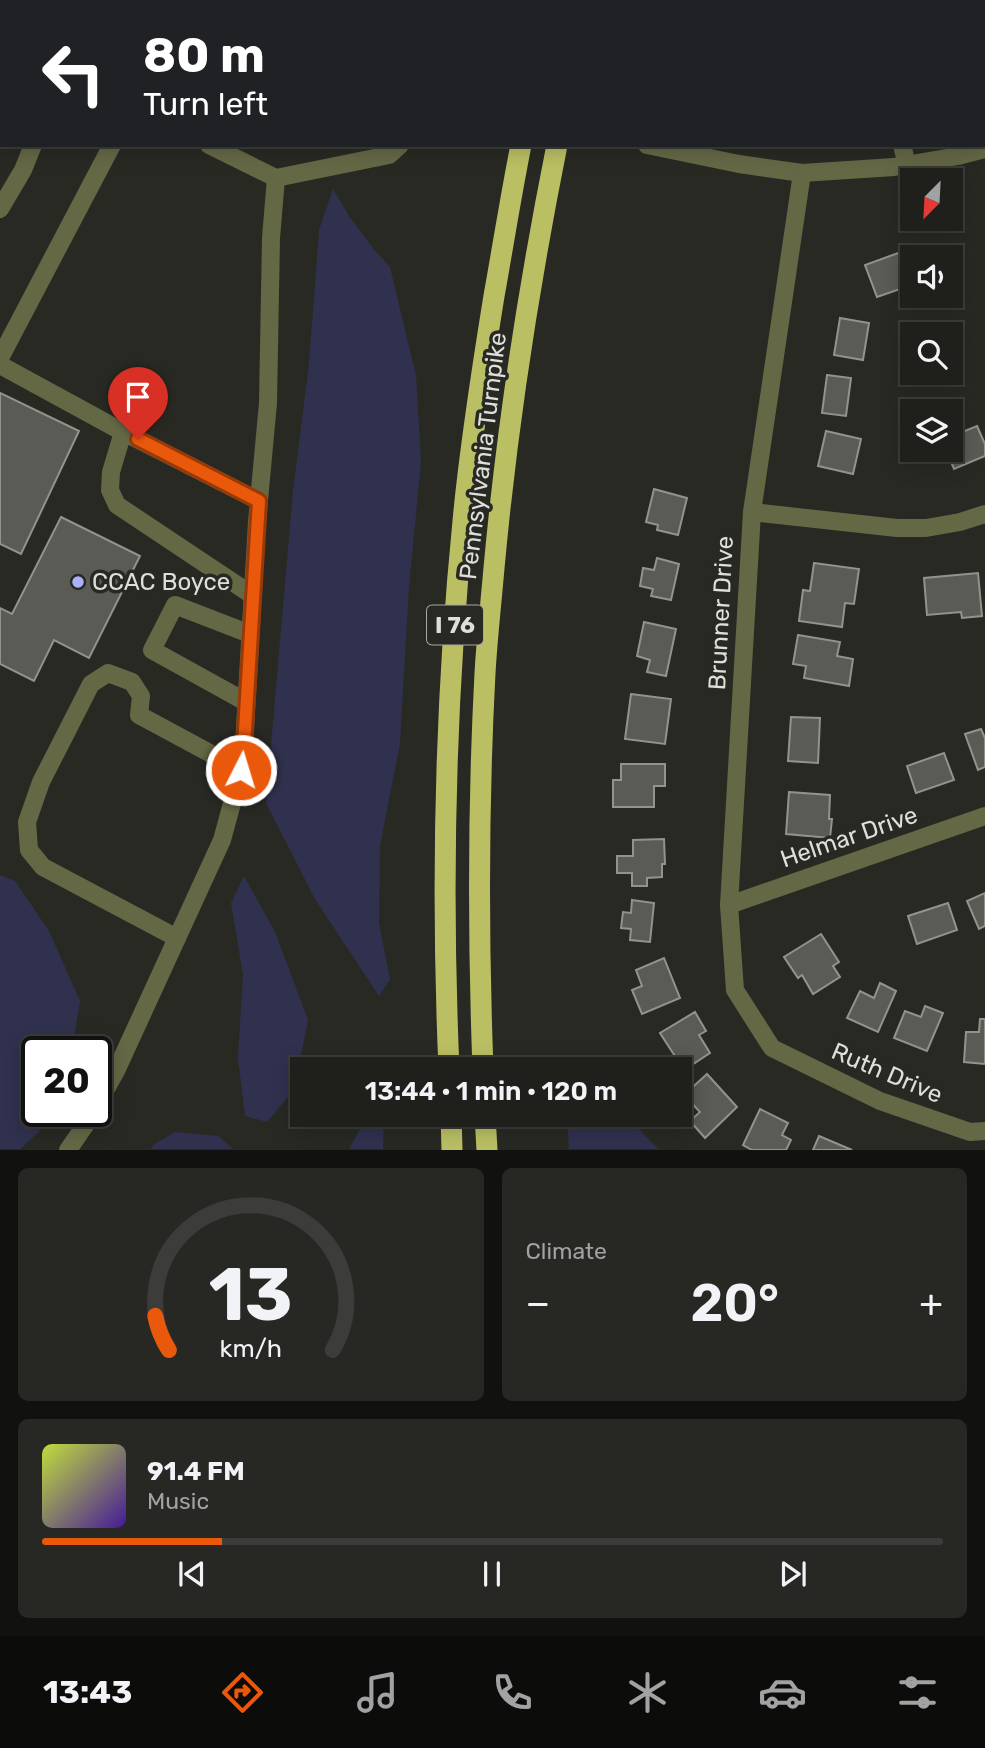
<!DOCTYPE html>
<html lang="en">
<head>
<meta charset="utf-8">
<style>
	:root { --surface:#1f1f1b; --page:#272724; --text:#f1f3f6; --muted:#a1a2a3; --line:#3c3d3a; --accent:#ea580c }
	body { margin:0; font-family:Rubik,sans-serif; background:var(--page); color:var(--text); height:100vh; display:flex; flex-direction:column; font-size:26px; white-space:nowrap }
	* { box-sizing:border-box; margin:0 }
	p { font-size:23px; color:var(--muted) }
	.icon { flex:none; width:38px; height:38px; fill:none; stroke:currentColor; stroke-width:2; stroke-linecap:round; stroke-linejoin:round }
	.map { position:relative; height:1150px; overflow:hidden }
	.details { display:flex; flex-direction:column; gap:18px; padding:18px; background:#11110f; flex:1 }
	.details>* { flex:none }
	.guide { position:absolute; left:0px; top:0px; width:985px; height:147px; box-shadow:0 4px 18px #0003,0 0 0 2px var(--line); background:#202124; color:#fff; overflow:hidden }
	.needle { width:46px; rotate:204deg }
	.tools { position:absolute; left:900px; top:168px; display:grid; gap:14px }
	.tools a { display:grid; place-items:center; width:63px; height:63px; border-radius:0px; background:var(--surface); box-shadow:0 4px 18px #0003,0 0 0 2px var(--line); font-size:35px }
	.speed { position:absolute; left:21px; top:1036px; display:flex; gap:14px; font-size:35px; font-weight:700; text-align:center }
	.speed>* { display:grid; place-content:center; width:91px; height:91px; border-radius:50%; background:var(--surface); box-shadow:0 4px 18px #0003,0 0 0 2px var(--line); line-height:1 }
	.speed .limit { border:4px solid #111; border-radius:10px; background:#fff; color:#111 }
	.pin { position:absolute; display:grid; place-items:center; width:60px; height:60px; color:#fff; margin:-72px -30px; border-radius:50% 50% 50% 0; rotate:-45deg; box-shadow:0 0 7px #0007 }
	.pin .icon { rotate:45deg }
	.me { position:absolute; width:77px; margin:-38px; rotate:5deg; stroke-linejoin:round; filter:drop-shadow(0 0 5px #0008) }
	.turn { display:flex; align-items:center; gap:24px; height:147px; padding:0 28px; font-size:32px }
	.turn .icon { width:91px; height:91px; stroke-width:2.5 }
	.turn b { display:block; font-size:49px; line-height:60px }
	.big { font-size:52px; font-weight:600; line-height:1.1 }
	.details .tile { flex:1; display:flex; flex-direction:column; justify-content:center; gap:10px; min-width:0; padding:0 24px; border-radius:10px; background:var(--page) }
	.details .dial { align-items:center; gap:0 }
	.dial svg { height:182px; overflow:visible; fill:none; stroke:var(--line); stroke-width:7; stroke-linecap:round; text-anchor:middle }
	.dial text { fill:var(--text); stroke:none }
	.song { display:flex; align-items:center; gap:21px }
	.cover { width:84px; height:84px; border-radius:10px; background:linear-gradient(135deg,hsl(70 70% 55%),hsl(260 70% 35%)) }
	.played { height:7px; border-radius:4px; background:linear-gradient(90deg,var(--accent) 20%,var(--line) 20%) }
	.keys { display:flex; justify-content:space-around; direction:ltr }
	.heat { display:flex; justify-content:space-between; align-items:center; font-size:38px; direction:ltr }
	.details .tiles { flex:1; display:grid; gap:18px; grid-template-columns:1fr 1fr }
	.tile:last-child { grid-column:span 2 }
	.trip { position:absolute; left:290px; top:1057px; width:402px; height:70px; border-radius:0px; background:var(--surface); box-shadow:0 4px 18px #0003,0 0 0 2px var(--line); font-weight:600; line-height:70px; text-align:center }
	.menu { display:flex; height:112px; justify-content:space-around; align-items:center; background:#0c0c0b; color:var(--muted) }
	.menu .icon { width:49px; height:49px }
	.menu .selected { color:var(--accent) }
	.menu b { font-size:32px; color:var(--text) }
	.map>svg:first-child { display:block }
	.green { fill:#30314e }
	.building { fill:#5b5b55; stroke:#93938d; stroke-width:2 }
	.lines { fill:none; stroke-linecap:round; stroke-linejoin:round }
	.minor { stroke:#656845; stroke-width:18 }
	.highway { stroke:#babf64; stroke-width:21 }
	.route-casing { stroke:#983908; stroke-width:18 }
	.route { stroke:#ea580c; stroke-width:12 }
	.poi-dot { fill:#acaffb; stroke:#292924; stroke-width:2.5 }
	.labels { text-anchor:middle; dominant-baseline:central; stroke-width:7; stroke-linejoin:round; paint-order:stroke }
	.shield { fill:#292924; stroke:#a8a8a4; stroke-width:2 }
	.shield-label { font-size:23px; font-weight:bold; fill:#dededb }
	.street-label { font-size:24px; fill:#dededb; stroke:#292924 }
	.poi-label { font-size:24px; fill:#dededb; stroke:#292924; text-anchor:start }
</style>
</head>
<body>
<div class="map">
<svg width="985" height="1150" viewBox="0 0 985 1150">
	<rect width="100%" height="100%" fill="#292924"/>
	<g class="green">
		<polygon points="333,189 349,216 375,251 390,267 416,376 421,462 409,586 400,743 380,846 379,923 390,979 379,996 315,899 266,803 293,491 309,364 319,230"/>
		<polygon points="0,875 15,881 49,931 80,1001 72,1052 37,1052 37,1111 49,1111 39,1132 20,1149 0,1149"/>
		<polygon points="244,876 275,932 308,1020 294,1090 267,1122 245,1116 238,1058 243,975 231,903"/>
		<polygon points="368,1115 384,1115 383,1149 349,1149"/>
		<polygon points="567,1115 626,1115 658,1149 569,1149"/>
		<polygon points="175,1132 218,1136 233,1149 151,1149 153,1145"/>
	</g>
	<g class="building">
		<polygon points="339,0 439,0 438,2 406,2 402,0 401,2 344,2"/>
		<polygon points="895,0 985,0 985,79 984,79 984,2 896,2"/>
		<polygon points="901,252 912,285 877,297 865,265"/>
		<polygon points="840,318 869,323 863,360 834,355"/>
		<polygon points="827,375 851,378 846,416 822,413"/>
		<polygon points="0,393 79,431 21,554 0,544"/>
		<polygon points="977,426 985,444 985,456 954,469 946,450 950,450 950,437"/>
		<polygon points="826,431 861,439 853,474 818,466"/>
		<polygon points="654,489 687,498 678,535 657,530 658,525 646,522"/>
		<polygon points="61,517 140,556 89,658 54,640 34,681 0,664 0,608 12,614"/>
		<polygon points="657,558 679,564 671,600 651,596 653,589 640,586 643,568 654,570"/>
		<polygon points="814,563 859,569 854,604 845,603 842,627 799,621 803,590 810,591"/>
		<polygon points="978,573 982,616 962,618 961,612 927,615 924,578"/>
		<polygon points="644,622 676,629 666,676 647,672 650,660 637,656"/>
		<polygon points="798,635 840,642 837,656 853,659 849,686 804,678 806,666 793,664"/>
		<polygon points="631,694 671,699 665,744 625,739"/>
		<polygon points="791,717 820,718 818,763 788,761"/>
		<polygon points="981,729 985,738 985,767 978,770 965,734"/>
		<polygon points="944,753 954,780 916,793 907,766"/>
		<polygon points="621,764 665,764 665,786 654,786 654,807 613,807 613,780 621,780"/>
		<polygon points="789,792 830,795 829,819 832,819 830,838 786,834"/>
		<polygon points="664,839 665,864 662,864 662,877 647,878 647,886 632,886 632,873 617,873 617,856 633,856 633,840"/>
		<polygon points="985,893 985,926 979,929 967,901"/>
		<polygon points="632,900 654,903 650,942 630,940 631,929 621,928 623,912 631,913"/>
		<polygon points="948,903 957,930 917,944 908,916"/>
		<polygon points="821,934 839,962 833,966 840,977 813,994 802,975 798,978 784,957"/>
		<polygon points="664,958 680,998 642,1014 632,990 642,986 636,970"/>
		<polygon points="880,983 896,991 878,1032 847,1018 860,991 874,998"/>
		<polygon points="925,1006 943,1013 927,1051 894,1038 905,1011 921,1017"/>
		<polygon points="695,1012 706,1031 699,1035 710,1053 684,1070 660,1033"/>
		<polygon points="980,1019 985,1019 985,1064 964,1062 966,1032 979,1032"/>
		<polygon points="707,1074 737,1107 705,1138 690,1121 700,1112 684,1095"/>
		<polygon points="760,1109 788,1123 782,1135 791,1140 786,1150 752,1150 743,1145"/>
		<polygon points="819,1136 852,1150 813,1150"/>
	</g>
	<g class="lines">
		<g class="minor">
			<polyline points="100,0 105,2"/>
			<polyline points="85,2 85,0"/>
			<polyline points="0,129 2,126"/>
			<polyline points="209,145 276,178 389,155 400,145"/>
			<polyline points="647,145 739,164 802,173 894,167 958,156 985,149"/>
			<polyline points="902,145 907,165"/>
			<polyline points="802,173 752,512 729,905 735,990 772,1048 880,1101 970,1132 985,1131"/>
			<polyline points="0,209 23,170 33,145"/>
			<polyline points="0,358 112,145"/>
			<polyline points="0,365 123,432 259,501"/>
			<polyline points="123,432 111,472 110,490 117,505 252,595"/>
			<polyline points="752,512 897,528 926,528 960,522 985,514"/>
			<polyline points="246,702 152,650 175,605 250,634"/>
			<polyline points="729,905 985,816"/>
			<polyline points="177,938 43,867 29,850 27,822 41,782 91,684 108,673 132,682 141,696 139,715 241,770"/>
			<polyline points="96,1107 116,1071 222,840 243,763 257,522 268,403 271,238 276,178"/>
			<polyline points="68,1150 86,1124 94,1111"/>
		</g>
		<g class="highway">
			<polyline points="554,2 555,0"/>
			<polyline points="590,2 590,0"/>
			<path d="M449 1069C441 886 445 703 463 521 470 446 482 370 494 296 503 246 511 195 521 145"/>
			<path d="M483 1069C478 937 478 805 485 673 487 638 491 603 494 568 507 426 529 285 557 145"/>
			<polyline points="451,1115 452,1150"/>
			<polyline points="485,1115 487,1150"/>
		</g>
	</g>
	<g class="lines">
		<g class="route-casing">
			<polyline id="route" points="138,439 259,501 243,763 241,770"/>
		</g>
		<use href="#route" class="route"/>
	</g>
	<circle class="poi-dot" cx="78" cy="582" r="7"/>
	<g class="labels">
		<rect class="shield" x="427" y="605.5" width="56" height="39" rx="5"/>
		<g class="shield-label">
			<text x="455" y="625">I 76</text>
		</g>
		<g class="street-label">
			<text transform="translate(483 456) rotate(-83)">Pennsylvania Turnpike</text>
			<text transform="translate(721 613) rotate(-87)">Brunner Drive</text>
			<text transform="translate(849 837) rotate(-19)">Helmar Drive</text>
			<text transform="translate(887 1073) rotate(23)">Ruth Drive</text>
		</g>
		<g class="poi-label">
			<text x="92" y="582">CCAC Boyce</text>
		</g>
	</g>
</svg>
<div class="tools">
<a><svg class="needle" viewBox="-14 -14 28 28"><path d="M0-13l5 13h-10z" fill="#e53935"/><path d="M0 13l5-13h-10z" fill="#a1a2a3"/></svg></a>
<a><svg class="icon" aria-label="sound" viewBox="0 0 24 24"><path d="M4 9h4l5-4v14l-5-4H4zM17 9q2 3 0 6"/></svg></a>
<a><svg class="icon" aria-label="search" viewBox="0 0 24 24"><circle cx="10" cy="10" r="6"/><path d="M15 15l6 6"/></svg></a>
<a><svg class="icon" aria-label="layers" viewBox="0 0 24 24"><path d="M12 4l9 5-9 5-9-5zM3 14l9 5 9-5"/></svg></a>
</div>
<div class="speed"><div class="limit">20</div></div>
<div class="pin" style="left:138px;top:439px;background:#d93025"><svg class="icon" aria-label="arrive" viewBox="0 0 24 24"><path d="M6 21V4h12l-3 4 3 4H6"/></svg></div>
<svg class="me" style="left:241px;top:770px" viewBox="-20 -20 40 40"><circle r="17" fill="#ea580c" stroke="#fff" stroke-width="3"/><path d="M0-11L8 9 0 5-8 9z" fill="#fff"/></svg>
<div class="trip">13:44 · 1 min · 120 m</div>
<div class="guide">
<div class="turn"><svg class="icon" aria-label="left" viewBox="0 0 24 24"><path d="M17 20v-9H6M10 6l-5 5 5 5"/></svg><div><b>80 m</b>Turn left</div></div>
</div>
</div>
<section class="details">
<div class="tiles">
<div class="tile dial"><svg viewBox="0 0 100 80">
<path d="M14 69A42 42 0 1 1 86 69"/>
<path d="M14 69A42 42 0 0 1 8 54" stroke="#ea580c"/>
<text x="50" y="56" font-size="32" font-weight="700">13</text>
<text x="50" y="72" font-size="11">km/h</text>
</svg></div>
<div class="tile"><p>Climate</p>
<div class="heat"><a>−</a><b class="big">20°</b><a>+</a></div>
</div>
<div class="tile">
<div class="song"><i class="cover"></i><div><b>91.4 FM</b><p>Music</p></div></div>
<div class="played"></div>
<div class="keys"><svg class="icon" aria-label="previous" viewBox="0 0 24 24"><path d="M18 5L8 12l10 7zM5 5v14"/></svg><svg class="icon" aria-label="pause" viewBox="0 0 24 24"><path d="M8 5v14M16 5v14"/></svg><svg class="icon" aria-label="next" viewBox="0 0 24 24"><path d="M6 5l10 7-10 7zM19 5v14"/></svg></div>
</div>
</div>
</section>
<nav class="menu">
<b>13:43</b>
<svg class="icon selected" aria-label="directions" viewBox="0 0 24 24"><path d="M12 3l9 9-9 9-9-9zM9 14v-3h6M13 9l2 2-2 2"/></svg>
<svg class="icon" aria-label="music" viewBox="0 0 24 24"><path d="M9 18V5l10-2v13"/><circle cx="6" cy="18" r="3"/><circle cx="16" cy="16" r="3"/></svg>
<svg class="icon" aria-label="phone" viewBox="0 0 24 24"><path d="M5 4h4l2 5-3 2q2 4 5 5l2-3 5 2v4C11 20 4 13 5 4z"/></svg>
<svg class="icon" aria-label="climate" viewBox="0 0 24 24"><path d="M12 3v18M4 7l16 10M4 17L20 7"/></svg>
<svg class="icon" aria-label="car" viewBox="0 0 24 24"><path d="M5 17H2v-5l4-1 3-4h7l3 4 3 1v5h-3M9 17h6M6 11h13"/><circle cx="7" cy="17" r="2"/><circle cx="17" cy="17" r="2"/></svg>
<svg class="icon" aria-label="filters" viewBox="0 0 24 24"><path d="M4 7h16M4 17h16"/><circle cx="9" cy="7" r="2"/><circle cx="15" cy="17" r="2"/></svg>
</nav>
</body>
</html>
